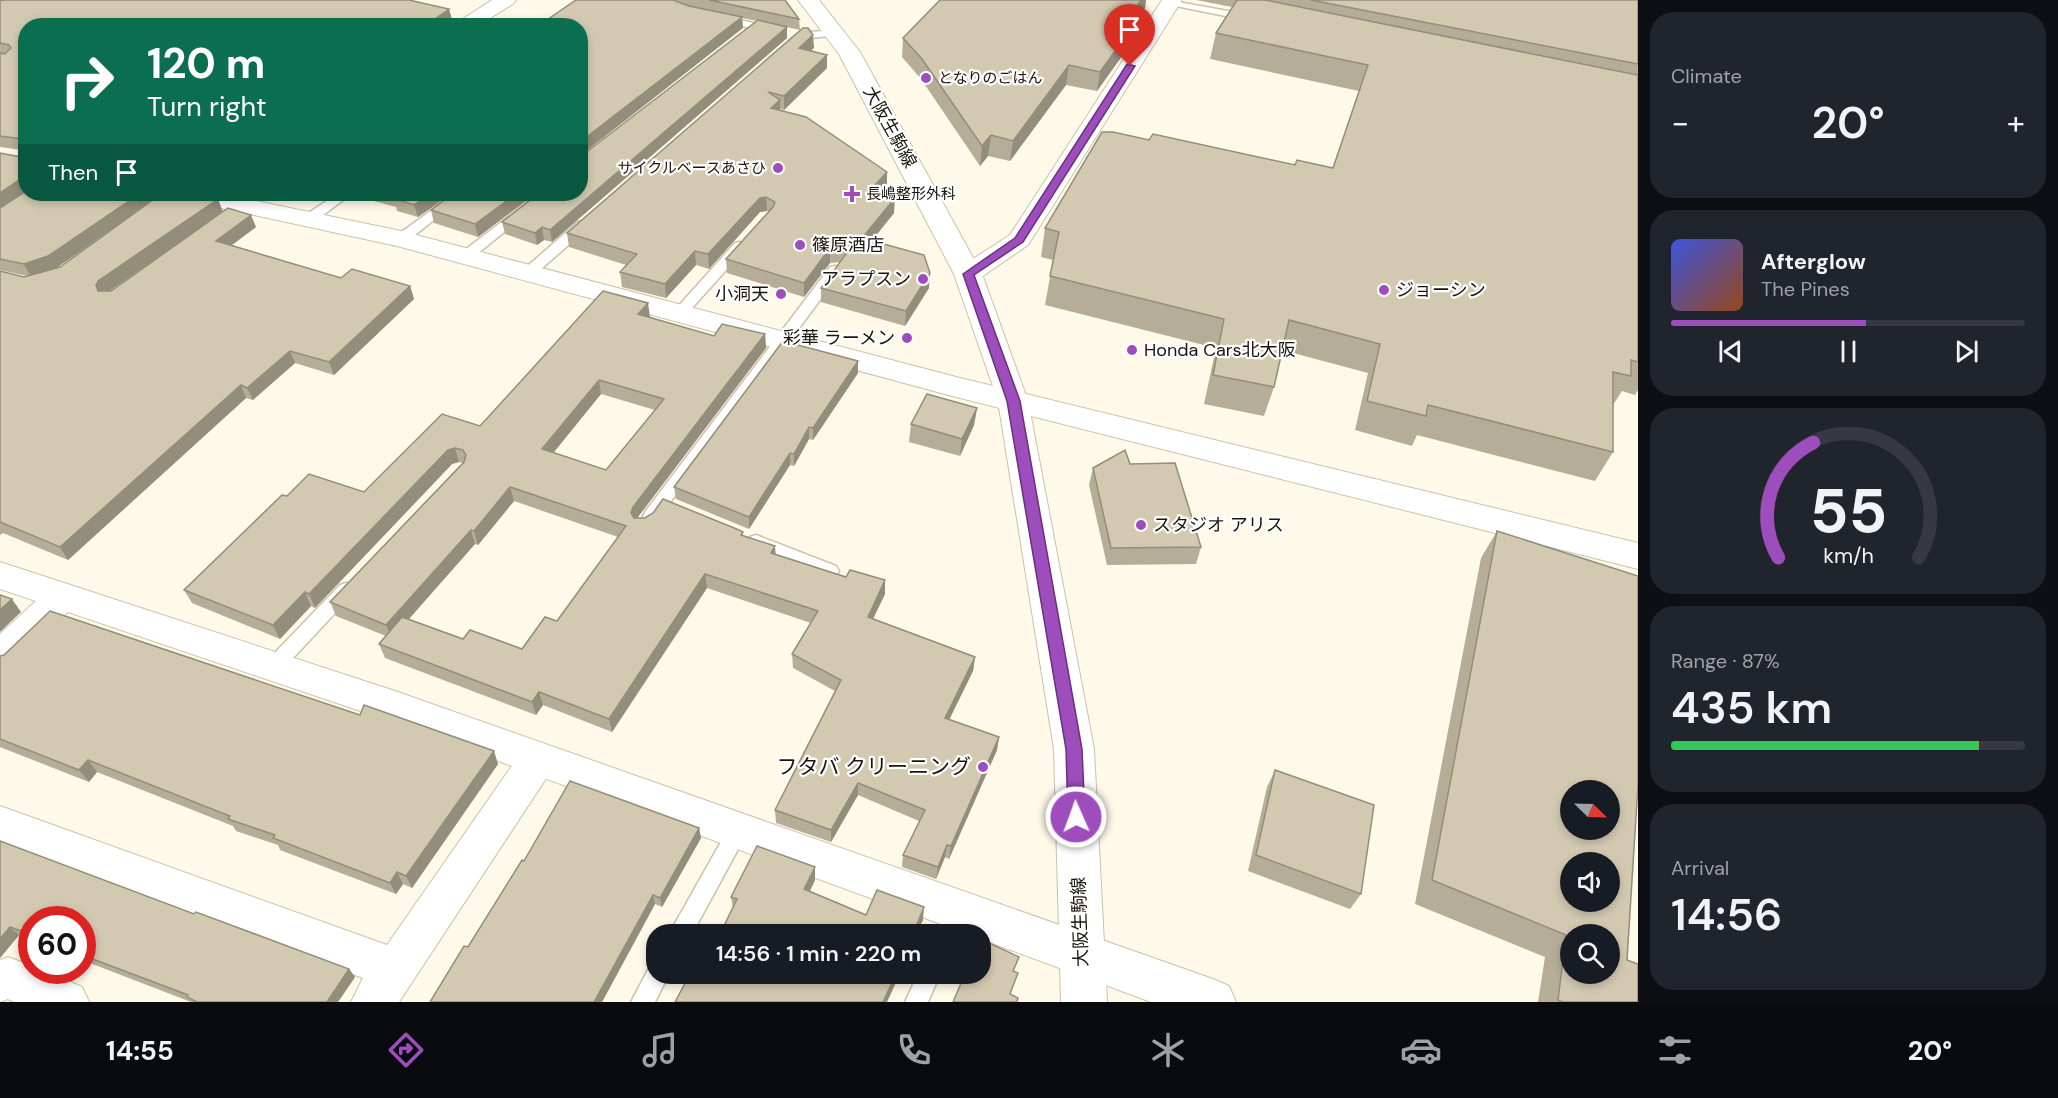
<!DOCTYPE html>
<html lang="en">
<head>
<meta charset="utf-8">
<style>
	:root { --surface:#171b24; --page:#20242c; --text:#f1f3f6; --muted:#9ea1a6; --line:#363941; --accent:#9e4dbd }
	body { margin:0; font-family:"DM Sans","Noto Sans JP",sans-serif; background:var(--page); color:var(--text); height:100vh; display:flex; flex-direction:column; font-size:22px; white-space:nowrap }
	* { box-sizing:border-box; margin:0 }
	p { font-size:20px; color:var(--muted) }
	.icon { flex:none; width:33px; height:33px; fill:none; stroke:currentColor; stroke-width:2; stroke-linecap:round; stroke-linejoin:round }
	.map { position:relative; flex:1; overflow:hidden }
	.details { display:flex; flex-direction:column; gap:12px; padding:12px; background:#0d0f14; width:420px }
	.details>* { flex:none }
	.guide { position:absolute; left:18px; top:18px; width:570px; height:183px; border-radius:24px; box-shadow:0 3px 9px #0003; background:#0b6e4f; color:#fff; overflow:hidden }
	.needle { width:39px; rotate:113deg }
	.fabs { position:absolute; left:1560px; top:780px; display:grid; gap:12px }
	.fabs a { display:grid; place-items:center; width:60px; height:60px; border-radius:50%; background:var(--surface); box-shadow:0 3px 9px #0003; font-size:30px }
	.speed { position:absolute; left:18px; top:906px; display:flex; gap:12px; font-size:30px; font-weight:700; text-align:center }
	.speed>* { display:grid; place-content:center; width:78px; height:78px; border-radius:50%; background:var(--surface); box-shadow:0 3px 9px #0003; line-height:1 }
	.speed .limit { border:9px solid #d22; background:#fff; color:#111 }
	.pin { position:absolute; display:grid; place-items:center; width:51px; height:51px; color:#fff; margin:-62px -26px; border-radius:50% 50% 50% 0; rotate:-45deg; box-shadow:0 0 6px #0007 }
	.pin .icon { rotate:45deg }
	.me { position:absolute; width:66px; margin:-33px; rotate:358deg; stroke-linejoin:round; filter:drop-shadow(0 0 4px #0008) }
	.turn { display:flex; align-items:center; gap:21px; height:126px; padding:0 30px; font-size:27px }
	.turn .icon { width:78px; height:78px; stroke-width:2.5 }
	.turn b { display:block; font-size:42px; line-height:51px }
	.then { display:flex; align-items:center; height:57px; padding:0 30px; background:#0003; gap:12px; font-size:22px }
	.big { font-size:45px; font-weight:600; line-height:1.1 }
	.details .tile { flex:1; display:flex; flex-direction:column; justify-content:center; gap:9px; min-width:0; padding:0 21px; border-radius:24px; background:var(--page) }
	.details .dial { align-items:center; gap:0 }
	.dial svg { height:156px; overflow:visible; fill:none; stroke:var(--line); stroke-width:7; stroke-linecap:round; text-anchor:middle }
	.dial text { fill:var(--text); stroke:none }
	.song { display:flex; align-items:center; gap:18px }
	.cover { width:72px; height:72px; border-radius:9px; background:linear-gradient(135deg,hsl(230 70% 55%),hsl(20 70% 35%)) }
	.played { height:6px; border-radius:3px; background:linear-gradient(90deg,var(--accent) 55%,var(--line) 55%) }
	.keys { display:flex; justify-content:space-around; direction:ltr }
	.heat { display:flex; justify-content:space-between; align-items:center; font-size:33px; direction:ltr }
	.charge { height:9px; border-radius:4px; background:linear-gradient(90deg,#34c759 87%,var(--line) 0) }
	.trip { position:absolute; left:646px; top:924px; width:345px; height:60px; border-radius:24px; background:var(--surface); box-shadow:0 3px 9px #0003; font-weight:600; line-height:60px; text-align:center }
	.tab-bar { display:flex; height:96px; justify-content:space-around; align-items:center; background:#090b0e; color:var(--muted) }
	.tab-bar .icon { width:42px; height:42px }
	.tab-bar .active { color:var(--accent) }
	.tab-bar b { font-size:27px; color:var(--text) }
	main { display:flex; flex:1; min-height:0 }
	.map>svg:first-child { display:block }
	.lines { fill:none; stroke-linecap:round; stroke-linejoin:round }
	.lane-casing { stroke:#cbc2a9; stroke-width:3 }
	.street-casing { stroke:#cbc2a9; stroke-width:2 }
	.secondary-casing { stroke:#cbc2a9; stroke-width:2 }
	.primary-casing { stroke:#cbc2a9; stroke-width:2 }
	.lane { fill:#fff; fill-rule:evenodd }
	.street { fill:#fff; fill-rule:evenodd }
	.secondary { fill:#fff; fill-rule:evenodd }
	.primary { fill:#fff; fill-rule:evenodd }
	.wall { fill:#b5ad97; fill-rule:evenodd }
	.shaded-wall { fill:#938d7b }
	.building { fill:#d2c9b0; stroke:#938d7b; stroke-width:1.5; fill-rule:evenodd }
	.route { fill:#9e4dbd; stroke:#67327b; stroke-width:1.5 }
	.poi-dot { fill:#9e4dbd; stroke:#fff; stroke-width:2 }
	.labels { text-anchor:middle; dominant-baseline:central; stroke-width:4.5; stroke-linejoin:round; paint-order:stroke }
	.far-poi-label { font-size:15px; fill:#19150c; stroke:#fff; text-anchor:start }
	.street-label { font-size:18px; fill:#19150c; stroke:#fff }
	.poi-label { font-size:18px; fill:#19150c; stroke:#fff; text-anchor:start }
	.near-poi-label { font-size:21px; fill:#19150c; stroke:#fff; text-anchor:end }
</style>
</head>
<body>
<main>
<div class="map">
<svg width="1638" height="1002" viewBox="0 0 1638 1002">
	<rect width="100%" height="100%" fill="#fff9ea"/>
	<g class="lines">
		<g class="lane-casing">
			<g id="lane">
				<polygon points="1167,0 1250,15 1255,18 1250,21 1171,5 1167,4"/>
				<polygon points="722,16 777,28 778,30 773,33 718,21 718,17"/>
				<polygon points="834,30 838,31 838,35 802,39 795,43 790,40 799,33"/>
				<polygon points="337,194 351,194 314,222 304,222 303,219 304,216"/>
				<polygon points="454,194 467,194 406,242 396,242 394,239 396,236"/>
				<polygon points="538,194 551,194 471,259 461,259 459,256 461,253"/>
				<polygon points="583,221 589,225 588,228 533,276 523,276 521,273 523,270 578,222"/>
				<polygon points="740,242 747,246 745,249 685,316 675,316 673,313 675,310 735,243"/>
				<polygon points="835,266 840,267 842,270 840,273 657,520 645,520 643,516 645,512 830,267"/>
				<polygon points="756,535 836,566 839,571 836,576 830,578 750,545 747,541 750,537"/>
				<polygon points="346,583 352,585 355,590 352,595 280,672 273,675 266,672 264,667 266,662 340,585"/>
				<polygon points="738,822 745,824 748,831 692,934 669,934 731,824"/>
				<polygon points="959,899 967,902 970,909 958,934 936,934 951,902"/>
				<polygon points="657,963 657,974 669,974 655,1002 631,1002 650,966"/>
				<polygon points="918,974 940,974 928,1002 905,1002"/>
			</g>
		</g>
		<g class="street-casing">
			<g id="street">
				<polygon points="492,0 516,0 513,4 477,26 452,26"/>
				<polygon points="1162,0 1182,0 1028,245 977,280 968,282 959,280 955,274 959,268 1010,235"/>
				<polygon points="62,584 74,588 79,597 74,606 12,666 0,670 0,634 50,588"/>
				<polygon points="538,743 551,747 557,759 551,771 399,1002 351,1002 363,978 0,842 0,806 387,945 525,747"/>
				<polygon points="8,957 32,966 32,970 43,970 82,987 89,1002 14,1002 8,999 0,1002 0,960"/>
			</g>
		</g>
		<g class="secondary-casing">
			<g id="secondary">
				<polygon points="177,194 222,194 401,231 956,377 1638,543 1638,569 956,397 397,246 180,199"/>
				<polygon points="0,562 395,691 1213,979 1229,986 1236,1002 1151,1002 981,939 981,934 968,934 384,719 0,589"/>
			</g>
		</g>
		<g class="primary-casing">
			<polygon id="primary" points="798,0 819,0 860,52 982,274 1028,401 1094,749 1107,1002 1061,1002 1054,749 998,401 954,274 839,54"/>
		</g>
		<use href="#lane" class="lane"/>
		<use href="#street" class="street"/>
		<use href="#secondary" class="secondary"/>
		<use href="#primary" class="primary"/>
	</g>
	<g class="wall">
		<polygon points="673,0 785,0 799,19 800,30 787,27 787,38 552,242 544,240 537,245 505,234 502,222 757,21 742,18 743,28"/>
		<polygon points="940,0 1146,0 1145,8 1125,37 1122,56 1097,91 1066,85 1010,161 988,156 980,166 921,79 902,57 903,38"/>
		<polygon points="1196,0 1638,0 1638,390 1635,395 1622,391 1613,405 1613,452 1595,481 1417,435 1412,446 1355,430 1368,373 1282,350 1274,387 1264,416 1204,404 1216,348 1045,305 1053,260 1041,257 1045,228 1149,140 1295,165 1333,168 1359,91 1210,59 1216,33 1232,7"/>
		<path d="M0 1 449 9 452 20 444 26H26V194L223 211 256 227 232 245 341 278 410 286 414 299 334 375 295 363 253 400 246 398 68 560 3 533 0 535V271L24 277 27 276 0 270V153L21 157V150L0 147ZM133 214 60 267H57ZM210 221 111 291H109L137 272Z"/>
		<polygon points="814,48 810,51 827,55 827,68 784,110 780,109 780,110 887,186 879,194 894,213 871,241 929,288 905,326 821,302 821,288 840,262 830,263 804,297 727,273 726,259 769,212 767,211 760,212 709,269 696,265 666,298 622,287 620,272 626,265 569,247 567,233"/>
		<polygon points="231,194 260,194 254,198"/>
		<polygon points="362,194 451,194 418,217 397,211 396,207 363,198"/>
		<polygon points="453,194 535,194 478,237 434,223 431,210"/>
		<path d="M649 317 714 336 765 334 766 348 637 518 743 532V536L776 554 846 577 885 580V594L873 619 975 657 973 671 949 720 999 737 997 750 949 859 945 857 936 879 902 867 903 855 919 821 858 795 831 842 776 823 775 810 835 691 793 668 792 654 811 623 707 588 612 732 543 705 536 715 385 658 379 644 386 636 336 616 330 602 463 463 459 462 452 464 315 608 311 606 280 639 192 603 184 590 287 496 364 492 480 426 650 317ZM601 394 655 410 606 470 554 452ZM514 501 618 537 557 621 522 649 463 639 408 620 475 544 478 545Z"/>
		<polygon points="858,361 858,373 813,440 809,439 794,466 790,465 749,529 676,499 674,487"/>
		<polygon points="977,408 974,425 960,456 909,442 911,424"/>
		<polygon points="1130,464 1201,547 1196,564 1107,565 1089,485 1093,468"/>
		<polygon points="1497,531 1627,960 1638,1002 1538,1002 1545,957 1415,904 1481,558"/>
		<polygon points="0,656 498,764 412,888 403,884 396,894 280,850 278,845 236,831 233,826 97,772 89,782 0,747"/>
		<polygon points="1275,770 1361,894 1350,909 1248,871 1267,787"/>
		<polygon points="699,828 701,838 662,907 655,904 602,1002 430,1002 468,947 524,861"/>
		<polygon points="0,841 194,914 349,969 355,977 338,1002 191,1002 82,960 82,920 32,920 32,940 19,935 0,958"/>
		<polygon points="815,880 810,891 866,915 923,920 916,934 720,934 733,908 731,897"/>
	</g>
	<g class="shaded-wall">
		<polygon points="1141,0 1146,0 1145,8 1121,43 1125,37 1122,56 1097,91 1100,72 1117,36"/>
		<polygon points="449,9 452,20 444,26 425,26"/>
		<polygon points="742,17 743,28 580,156 580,142"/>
		<polygon points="787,27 787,38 552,242 550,230"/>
		<polygon points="813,35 814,48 799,62 799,48"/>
		<polygon points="827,55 827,68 784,110 784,96"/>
		<polygon points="1069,65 1066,85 1010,161 1013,141"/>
		<polygon points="780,100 780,114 771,108"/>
		<polygon points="991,135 988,156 980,166 982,146"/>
		<polygon points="887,172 887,186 869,206 869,191"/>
		<polygon points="19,180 26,192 0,210 0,193"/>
		<polygon points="139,194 162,194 55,269 31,277 24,264"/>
		<polygon points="252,194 260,194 254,198"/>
		<polygon points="431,194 451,194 418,217 414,205"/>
		<polygon points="516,194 535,194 478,237 475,224"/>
		<polygon points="766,197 767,211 760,212 709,269 708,254 760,198"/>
		<polygon points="895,198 894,213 862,253 862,238"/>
		<polygon points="218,199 223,212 105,294 98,291 96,285 98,281"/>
		<polygon points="251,215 256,227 221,253 216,241"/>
		<polygon points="542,227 544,240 537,245 535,233"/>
		<polygon points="830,248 830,263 804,297 804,283"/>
		<polygon points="695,251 696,265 666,298 665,284"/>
		<polygon points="930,273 929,288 905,326 906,311"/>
		<polygon points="410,286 414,299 334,375 329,362"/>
		<polygon points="648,303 650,317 639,328 638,314"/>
		<polygon points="765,334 766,348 635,521 631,513 633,507"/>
		<polygon points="290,351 295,363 253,400 247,388"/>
		<polygon points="858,361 858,373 813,440 813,428"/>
		<polygon points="599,380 601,394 545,463 542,449"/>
		<polygon points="241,385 246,398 68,560 60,547"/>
		<polygon points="977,408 974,425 960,456 962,439"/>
		<polygon points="809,427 809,439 794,466 794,454"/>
		<polygon points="455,448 459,462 452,464 315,608 309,594 448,450"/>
		<polygon points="790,453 790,465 749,529 749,517"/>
		<polygon points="510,487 514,501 478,545 474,531"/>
		<polygon points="471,530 475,544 392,638 386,625"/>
		<polygon points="775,546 776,560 771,553"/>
		<polygon points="705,574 707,588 612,732 609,719"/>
		<polygon points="885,580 885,594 867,631 868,617"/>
		<polygon points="305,592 311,606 280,639 273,625"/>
		<polygon points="12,599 21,612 0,632 0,610"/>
		<polygon points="975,657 973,671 943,732 945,718"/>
		<polygon points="539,692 543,705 536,715 532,702"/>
		<polygon points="999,737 997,750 949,859 951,846"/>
		<polygon points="494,751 498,764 412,888 406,876"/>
		<polygon points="88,760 97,772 89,782 79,770"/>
		<polygon points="858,783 858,795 831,842 831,830"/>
		<polygon points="699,828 701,838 662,907 660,898"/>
		<polygon points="947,845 945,857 936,879 938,867"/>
		<polygon points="815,867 815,880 805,901 804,889"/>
		<polygon points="397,872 403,884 396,894 390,883"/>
		<polygon points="653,895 655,904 602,1002 594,1002"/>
		<polygon points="924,907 923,920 916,934 913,934"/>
		<polygon points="10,927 19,935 0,958 0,939"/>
		<polygon points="349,969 355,977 338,1002 327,1002"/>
		<polygon points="896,974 900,974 887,1002 883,1002"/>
	</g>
	<g class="building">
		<polygon points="4,0 409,0 449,9 425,26 26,26 26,180 19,180 0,193 0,153 21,157 22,139 0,136 0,53 5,54 11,48 9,45 0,43 0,1"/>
		<polygon points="576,0 673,0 689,6 742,17 580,142 580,26 538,26"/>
		<polygon points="709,0 785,0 799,19"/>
		<polygon points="940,0 1141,0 1117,36 1125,37 1100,72 1069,65 1013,141 991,135 982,146 922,59 903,38"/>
		<polygon points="1237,0 1265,0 1637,75 1638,74 1638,362 1631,360 1631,376 1613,372 1613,452 1428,405 1426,416 1367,401 1380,344 1289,320 1274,387 1213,375 1224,319 1050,276 1059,232 1045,228 1102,132 1113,132 1149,140 1153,134 1295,165 1297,160 1333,168 1368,65 1216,33"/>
		<polygon points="1311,0 1638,0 1638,64"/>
		<polygon points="758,20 787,27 550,230 542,227 535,233 502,222 538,194 580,194 580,157"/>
		<polygon points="803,28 808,28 813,35 799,48 827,55 784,96 768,92 780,100 771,108 806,117 887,172 869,191 895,198 862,238 924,255 930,273 906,311 821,288 846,254 843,247 830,248 804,283 726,259 773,207 775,202 766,197 760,198 708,254 695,251 665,284 620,272 637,254 567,233"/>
		<polygon points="26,191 26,194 139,194 48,256 24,264 0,259 0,208"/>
		<polygon points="161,194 191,194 218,199 98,281 96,285 98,291 111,291 228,208 251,215 216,241 341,278 352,269 410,286 329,362 290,351 247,388 241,385 60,547 0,522 0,271 24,277 60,267"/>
		<polygon points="389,194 431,194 414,205 393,198 397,196"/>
		<polygon points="453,194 516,194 475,224 431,210"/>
		<path d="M603 291 648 303 638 314 714 336 722 324 765 334 633 507 631 513 634 518H645L653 513 663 499 739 530 743 532 741 535 775 546 771 553 846 577 850 570 885 580 868 617 975 657 945 718 999 737 951 846 947 845 938 867 903 855 925 810 858 783 831 830 775 810 841 680 792 654 818 611 705 574 609 719 539 692 532 702 379 644 402 617 463 639 470 630 522 649 545 617 557 621 626 526 510 487 474 531 471 530 386 625 330 602 464 462 466 455 463 450 455 448 448 450 309 594 305 592 273 625 184 590 282 495 287 496 309 474 364 492 442 414 480 426ZM599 380 664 399 606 470 542 449Z"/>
		<polygon points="783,341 858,361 813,428 809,427 794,454 790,453 749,517 674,487"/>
		<polygon points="927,394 977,408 962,439 911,424"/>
		<polygon points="1125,450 1130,464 1175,463 1201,547 1111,548 1093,468"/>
		<path d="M1497 531 1638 576V785L1627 960 1638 964V1002H1563L1558 1000 1566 935 1432 880ZM1570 790H1610V830H1570ZM1570 862H1610V902H1570ZM1570 934H1610V974H1570Z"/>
		<polygon points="0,595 12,599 0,610"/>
		<polygon points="50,611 360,715 364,705 494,751 406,876 397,872 390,883 273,838 275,835 228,819 230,816 88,760 79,770 0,739 0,656 4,655"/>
		<polygon points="1275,770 1374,805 1361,894 1256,855"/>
		<polygon points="570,781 699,828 660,898 653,895 594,1002 430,1002 464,946 468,947 522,860 524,861"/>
		<polygon points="0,841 194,914 196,912 349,969 327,1002 197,1002 187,997 188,995 82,955 82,920 32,920 32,935 10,927 0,939"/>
		<polygon points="757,846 815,867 804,889 866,915 877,890 924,907 913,934 720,934 737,899 731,897"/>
		<polygon points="987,942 1019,957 1013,971 1018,973 1010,994 1018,998 1017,1002 953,1002 965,974 981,974 981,956"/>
		<polygon points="690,974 896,974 883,1002 675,1002"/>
	</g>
	<polygon class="route" points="1127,64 1135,66 1023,242 974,275 1020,401 1082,749 1085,817 1082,822 1076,824 1070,822 1068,817 1066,749 1007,401 963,274 1015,238"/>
	<g class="poi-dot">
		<circle cx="926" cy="78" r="6"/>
		<circle cx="778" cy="168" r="6"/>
		<path d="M849 185h6v6h6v6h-6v6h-6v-6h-6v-6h6z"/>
		<circle cx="800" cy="245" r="6"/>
		<circle cx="923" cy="279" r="6"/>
		<circle cx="1384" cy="290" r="6"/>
		<circle cx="781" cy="294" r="6"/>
		<circle cx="907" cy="338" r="6"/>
		<circle cx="1132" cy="350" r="6"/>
		<circle cx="1141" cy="525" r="6"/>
		<circle cx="983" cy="767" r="6"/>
	</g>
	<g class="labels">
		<g class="far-poi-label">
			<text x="938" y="78">となりのごはん</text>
			<text x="766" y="168" text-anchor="end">サイクルベースあさひ</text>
			<text x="866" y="194">長嶋整形外科</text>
		</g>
		<g class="street-label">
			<text transform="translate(890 127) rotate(61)">大阪生駒線</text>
			<text transform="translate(1080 922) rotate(-92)">大阪生駒線</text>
		</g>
		<g class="poi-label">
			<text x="812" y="245">篠原酒店</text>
			<text x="911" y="279" text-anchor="end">アラプスン</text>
			<text x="1396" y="290">ジョーシン</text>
			<text x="769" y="294" text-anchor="end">小洞天</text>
			<text x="895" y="338" text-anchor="end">彩華 ラーメン</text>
			<text x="1144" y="350">Honda Cars北大阪</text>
			<text x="1153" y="525">スタジオ アリス</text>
		</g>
		<g class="near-poi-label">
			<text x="971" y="767">フタバ クリーニング</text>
		</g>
	</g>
</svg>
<div class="fabs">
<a><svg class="needle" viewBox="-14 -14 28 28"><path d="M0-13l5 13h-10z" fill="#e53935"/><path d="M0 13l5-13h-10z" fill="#9ea1a6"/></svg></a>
<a><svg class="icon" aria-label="sound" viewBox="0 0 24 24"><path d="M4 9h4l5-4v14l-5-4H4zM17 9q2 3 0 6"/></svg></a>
<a><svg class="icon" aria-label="search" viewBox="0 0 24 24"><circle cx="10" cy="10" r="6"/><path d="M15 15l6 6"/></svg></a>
</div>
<div class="speed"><div class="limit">60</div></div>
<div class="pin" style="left:1130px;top:66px;background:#d93025"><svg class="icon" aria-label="arrive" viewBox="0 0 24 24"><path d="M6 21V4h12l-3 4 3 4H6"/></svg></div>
<svg class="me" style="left:1076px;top:817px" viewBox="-20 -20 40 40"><circle r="17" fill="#9e4dbd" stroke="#fff" stroke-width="3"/><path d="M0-11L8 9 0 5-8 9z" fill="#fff"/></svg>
<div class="trip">14:56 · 1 min · 220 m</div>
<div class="guide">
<div class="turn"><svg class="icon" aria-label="right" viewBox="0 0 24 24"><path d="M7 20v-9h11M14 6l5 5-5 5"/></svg><div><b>120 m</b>Turn right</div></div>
<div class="then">Then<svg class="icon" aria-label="arrive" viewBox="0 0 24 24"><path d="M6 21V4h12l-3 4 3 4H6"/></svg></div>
</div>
</div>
<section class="details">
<div class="tile"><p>Climate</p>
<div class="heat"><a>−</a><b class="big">20°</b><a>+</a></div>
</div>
<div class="tile">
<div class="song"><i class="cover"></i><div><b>Afterglow</b><p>The Pines</p></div></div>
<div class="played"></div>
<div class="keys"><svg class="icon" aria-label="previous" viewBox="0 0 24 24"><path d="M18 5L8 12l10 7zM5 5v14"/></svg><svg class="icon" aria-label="pause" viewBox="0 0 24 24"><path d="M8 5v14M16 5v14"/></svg><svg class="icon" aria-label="next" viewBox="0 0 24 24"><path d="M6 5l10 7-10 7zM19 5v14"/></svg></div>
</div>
<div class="tile dial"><svg viewBox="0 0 100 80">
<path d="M14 69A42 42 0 1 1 86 69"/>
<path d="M14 69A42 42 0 0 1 32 10" stroke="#9e4dbd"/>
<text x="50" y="56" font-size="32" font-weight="700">55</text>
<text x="50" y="72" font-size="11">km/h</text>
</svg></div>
<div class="tile"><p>Range · 87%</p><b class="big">435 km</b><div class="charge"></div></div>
<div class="tile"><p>Arrival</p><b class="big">14:56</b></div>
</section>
</main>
<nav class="tab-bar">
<b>14:55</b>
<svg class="icon active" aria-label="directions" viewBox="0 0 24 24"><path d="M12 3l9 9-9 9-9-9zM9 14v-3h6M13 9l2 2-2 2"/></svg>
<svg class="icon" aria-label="music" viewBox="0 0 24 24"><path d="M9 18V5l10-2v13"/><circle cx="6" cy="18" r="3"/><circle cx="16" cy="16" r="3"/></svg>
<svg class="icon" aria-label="phone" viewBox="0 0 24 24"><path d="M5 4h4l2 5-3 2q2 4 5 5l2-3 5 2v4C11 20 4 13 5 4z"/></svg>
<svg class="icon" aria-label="climate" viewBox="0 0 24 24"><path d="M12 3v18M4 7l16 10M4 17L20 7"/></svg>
<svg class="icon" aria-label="car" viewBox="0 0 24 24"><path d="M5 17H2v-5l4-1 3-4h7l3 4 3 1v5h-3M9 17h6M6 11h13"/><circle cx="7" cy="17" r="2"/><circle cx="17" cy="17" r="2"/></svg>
<svg class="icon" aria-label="filters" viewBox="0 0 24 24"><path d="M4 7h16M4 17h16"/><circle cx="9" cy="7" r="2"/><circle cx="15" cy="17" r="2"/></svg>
<b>20°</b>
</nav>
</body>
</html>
